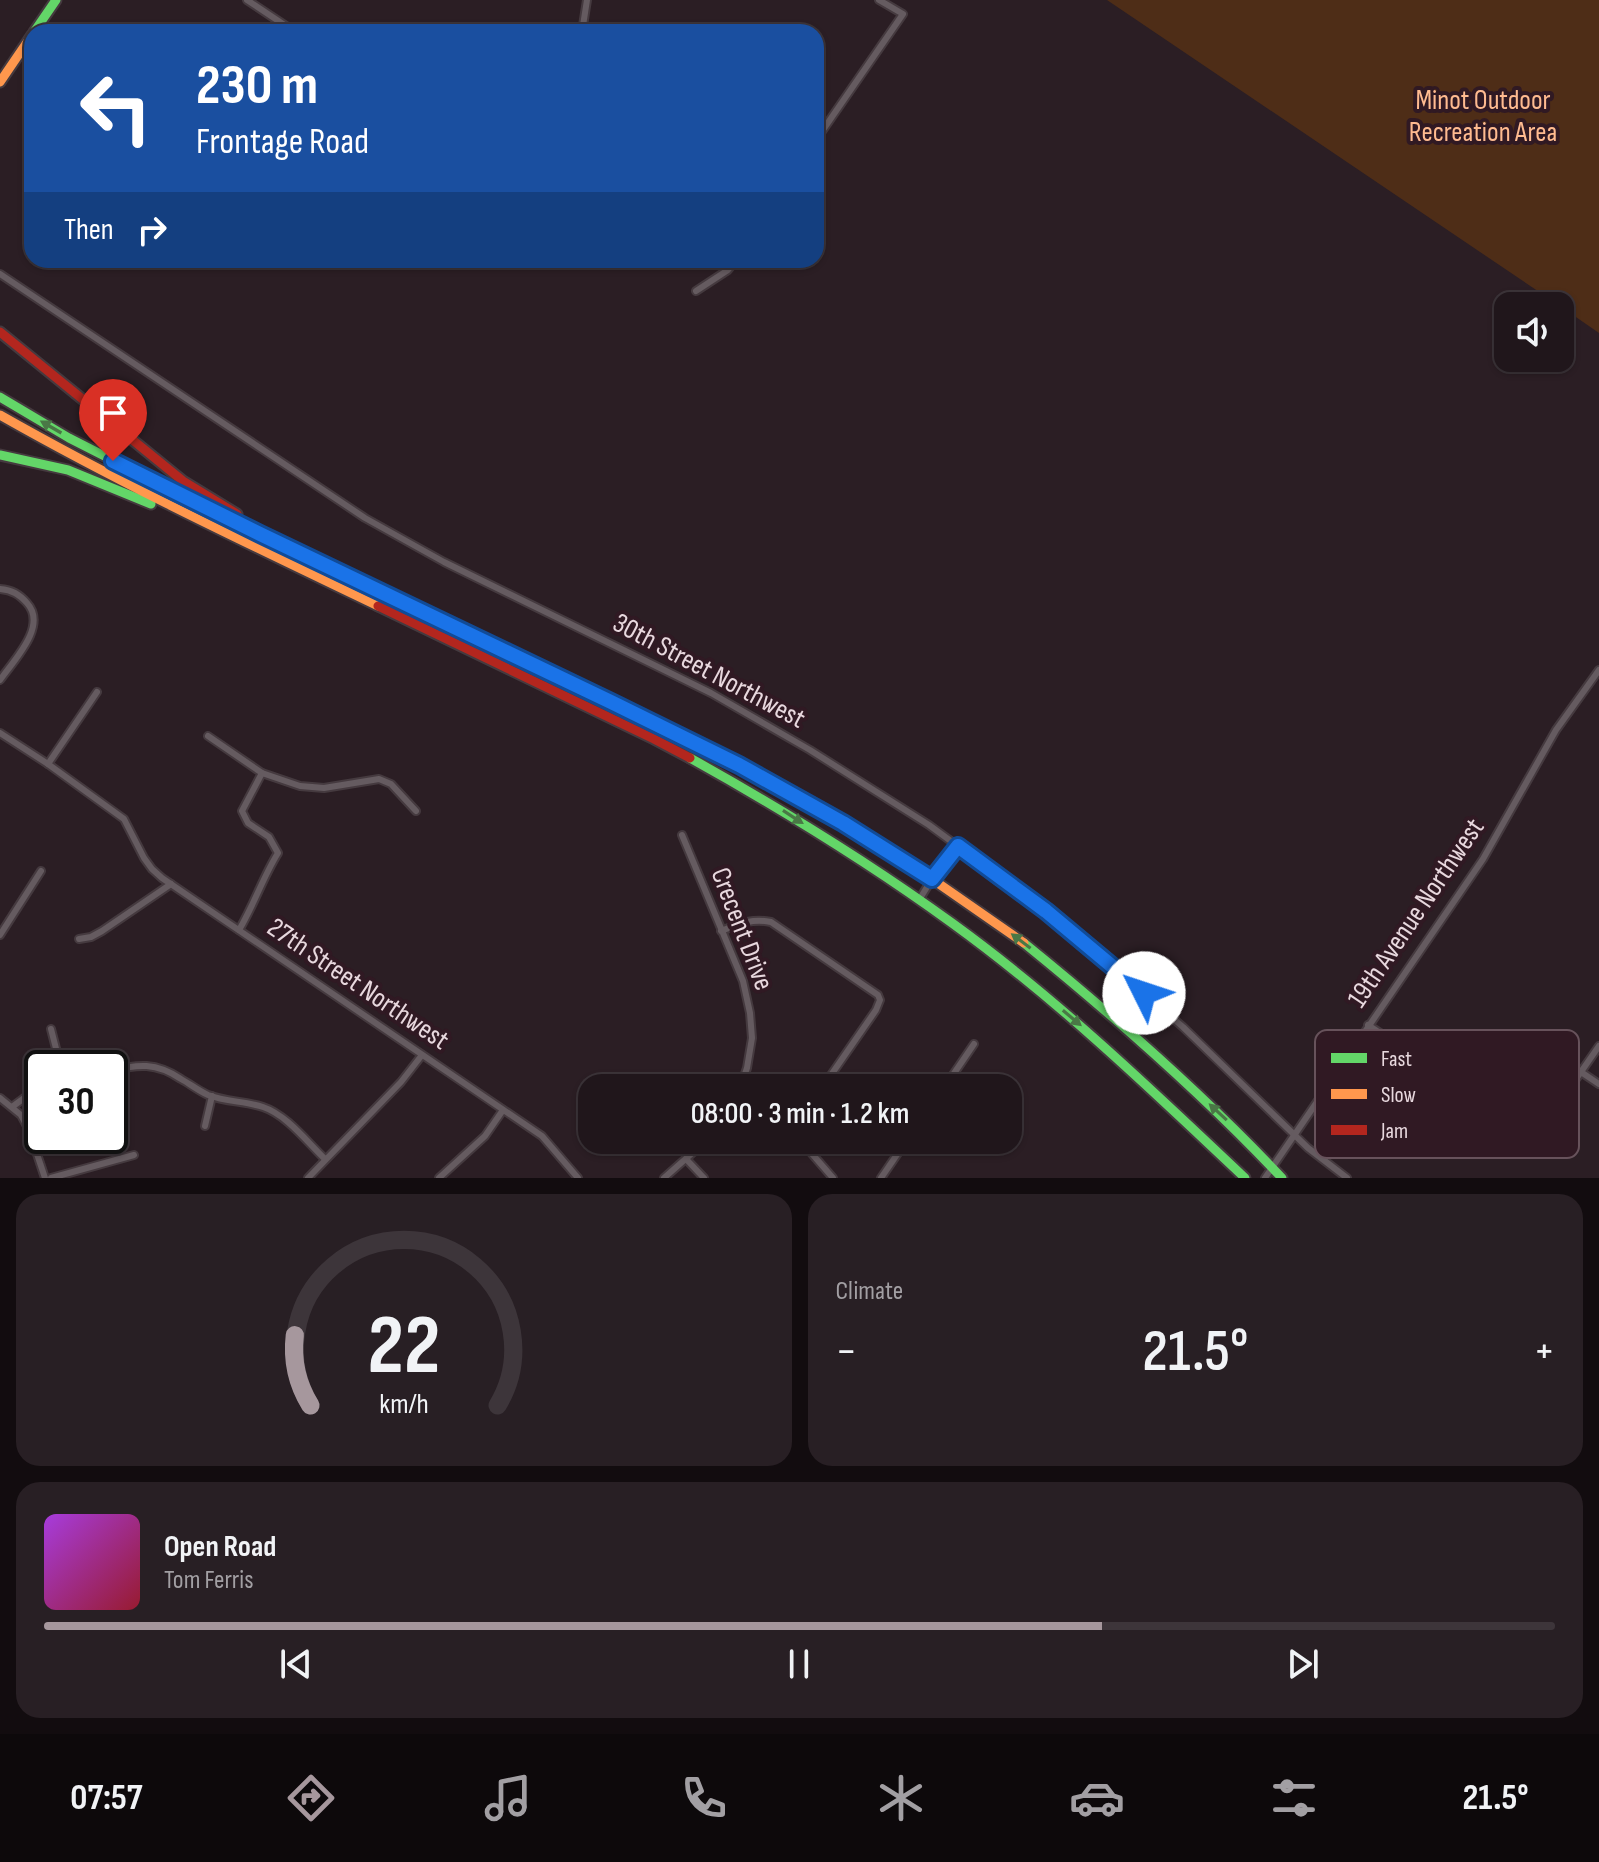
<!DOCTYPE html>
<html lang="en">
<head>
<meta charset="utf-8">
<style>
	:root { --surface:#20161b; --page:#281f24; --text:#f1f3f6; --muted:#a29fa3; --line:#3d353a; --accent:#a6979d }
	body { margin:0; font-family:"Sofia Sans Condensed",sans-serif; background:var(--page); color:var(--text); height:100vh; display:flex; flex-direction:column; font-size:30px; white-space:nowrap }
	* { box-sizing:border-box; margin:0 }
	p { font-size:26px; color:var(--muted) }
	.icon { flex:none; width:44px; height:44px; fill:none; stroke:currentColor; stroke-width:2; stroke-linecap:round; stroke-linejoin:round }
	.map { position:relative; height:1178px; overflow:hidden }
	.drawer { display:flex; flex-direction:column; gap:16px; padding:16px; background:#120c0f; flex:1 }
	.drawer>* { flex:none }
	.top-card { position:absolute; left:24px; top:24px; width:800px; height:244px; border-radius:24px; box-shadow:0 2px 6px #0004,0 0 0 2px var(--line); background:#1a4fa0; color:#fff; overflow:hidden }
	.tools { position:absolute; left:1494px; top:292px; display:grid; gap:16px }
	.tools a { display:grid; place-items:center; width:80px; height:80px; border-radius:16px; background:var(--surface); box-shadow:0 2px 6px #0004,0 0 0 2px var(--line); font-size:40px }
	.speed { position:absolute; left:24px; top:1050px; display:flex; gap:16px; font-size:40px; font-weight:700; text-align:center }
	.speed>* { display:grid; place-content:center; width:104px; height:104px; border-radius:50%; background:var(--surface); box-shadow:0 2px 6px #0004,0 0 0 2px var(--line); line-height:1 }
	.speed .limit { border:4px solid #111; border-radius:12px; background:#fff; color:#111 }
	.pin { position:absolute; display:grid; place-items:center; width:68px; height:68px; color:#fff; margin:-82px -34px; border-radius:50% 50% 50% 0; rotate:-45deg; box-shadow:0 0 8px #0007 }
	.pin .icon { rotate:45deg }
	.me { position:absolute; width:88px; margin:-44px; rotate:311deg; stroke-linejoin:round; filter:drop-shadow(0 0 6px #0008) }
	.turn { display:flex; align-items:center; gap:28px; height:168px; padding:0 40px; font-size:36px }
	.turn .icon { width:104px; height:104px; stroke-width:2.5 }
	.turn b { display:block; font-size:56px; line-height:68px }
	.then { display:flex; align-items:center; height:76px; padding:0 40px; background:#0003; gap:16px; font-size:30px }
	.big { font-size:60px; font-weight:600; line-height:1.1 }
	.drawer .tile { flex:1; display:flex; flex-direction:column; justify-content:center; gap:12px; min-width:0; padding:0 28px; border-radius:24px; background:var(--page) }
	.drawer .dial { align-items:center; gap:0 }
	.dial svg { height:208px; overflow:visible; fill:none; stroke:var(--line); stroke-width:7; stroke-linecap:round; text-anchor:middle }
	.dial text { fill:var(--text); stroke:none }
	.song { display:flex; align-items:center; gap:24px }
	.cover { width:96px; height:96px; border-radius:12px; background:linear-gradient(135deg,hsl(280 70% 55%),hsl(350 70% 35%)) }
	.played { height:8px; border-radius:4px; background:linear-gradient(90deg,var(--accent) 70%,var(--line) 70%) }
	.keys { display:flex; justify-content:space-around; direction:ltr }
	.heat { display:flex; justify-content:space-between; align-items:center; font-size:44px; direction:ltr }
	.drawer .tiles { flex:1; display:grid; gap:16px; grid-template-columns:1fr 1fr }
	.tile:last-child { grid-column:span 2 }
	.trip { position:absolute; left:578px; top:1074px; width:444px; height:80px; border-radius:24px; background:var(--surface); box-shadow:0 2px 6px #0004,0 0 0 2px var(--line); font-weight:600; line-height:80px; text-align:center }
	.tabs { display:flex; height:128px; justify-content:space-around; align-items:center; background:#0d090b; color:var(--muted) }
	.tabs .icon { width:56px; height:56px }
	.tabs .selected { color:var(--accent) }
	.tabs b { font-size:36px; color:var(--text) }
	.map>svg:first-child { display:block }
	.green { fill:#4e2d17 }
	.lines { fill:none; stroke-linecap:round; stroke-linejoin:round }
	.street-casing { stroke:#453a3f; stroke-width:10 }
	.fast-casing { stroke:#453a3f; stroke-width:13 }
	.slow-casing { stroke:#453a3f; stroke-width:13 }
	.jam-casing { stroke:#453a3f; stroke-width:13 }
	.street { stroke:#655b60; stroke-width:6 }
	.fast { stroke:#63d668; stroke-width:9 }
	.slow { stroke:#ff974d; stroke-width:9 }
	.jam { stroke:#b3261e; stroke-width:9 }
	.oneway { fill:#4a7846 }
	.route-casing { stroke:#114b97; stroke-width:20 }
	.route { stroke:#1a73e8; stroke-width:14 }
	.labels { text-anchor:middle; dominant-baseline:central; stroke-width:8; stroke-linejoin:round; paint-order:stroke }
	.park-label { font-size:28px; fill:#ffbb90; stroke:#301923 }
	.street-label { font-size:28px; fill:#e8d8de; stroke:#301923 }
	.key { fill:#301923; stroke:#67525b; stroke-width:2 }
	.key-label { font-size:22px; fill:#e8d8de }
</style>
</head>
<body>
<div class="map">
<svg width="1599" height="1178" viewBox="0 0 1599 1178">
	<rect width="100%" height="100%" fill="#2b1e24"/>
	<polygon class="green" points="1107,0 1599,0 1599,333 1560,306"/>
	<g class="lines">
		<g class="street-casing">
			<g id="street">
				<polyline points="247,0 295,32"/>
				<polyline points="582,32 587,0"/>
				<polyline points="816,140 903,14 879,0"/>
				<polyline points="0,274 365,518 444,562 711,693 810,750 929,825 1046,911 1124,976 1183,1027 1308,1148 1347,1178"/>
				<polyline points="696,291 728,270 736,260"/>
				<path d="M0 589C12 590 19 594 27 603 48 626 14 660 0 680"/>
				<polyline points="0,733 48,764 124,819 144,858 152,869 162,878 542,1136 578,1178"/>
				<path d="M208 736 262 773 242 811 248 823 269 837 278 853C263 877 254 905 239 930"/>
				<polyline points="48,764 97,692"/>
				<polyline points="262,773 300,786 324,788 379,779 391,784 416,811"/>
				<polyline points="682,835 743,981 750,1013 752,1038 747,1068 740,1088"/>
				<polyline points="919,900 932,879 958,846"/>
				<path d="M721 931C739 924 752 918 771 922L878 995 880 1000 876 1010 822 1088"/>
				<polyline points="0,935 41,871"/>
				<polyline points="79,939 91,937 102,931 171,884"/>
				<polyline points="1368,1025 1491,1107 1514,1116 1537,1114 1548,1110 1558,1102 1567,1092 1599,1046"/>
				<polyline points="51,1029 61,1068"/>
				<path d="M110 1071C138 1064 156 1062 181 1079 190 1084 199 1091 208 1095 226 1102 245 1101 263 1107 287 1115 307 1142 325 1159"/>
				<polyline points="1581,1072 1599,1084"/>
				<polyline points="944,1088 974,1044"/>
				<polyline points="0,1098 21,1115 29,1130 45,1178"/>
				<polyline points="12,1107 35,1090 42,1088"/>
				<polyline points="205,1126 212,1096"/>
				<polyline points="800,1140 833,1178"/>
				<polyline points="686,1159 704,1178"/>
				<polyline points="51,1178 134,1155"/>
				<polyline points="308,1178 401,1082 422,1055"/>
				<polyline points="439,1178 485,1136 503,1110"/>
				<polyline points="664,1178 707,1140"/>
				<polyline points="881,1178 907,1140"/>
				<polyline points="1265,1178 1483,859 1556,730 1599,670"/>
			</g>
		</g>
		<g class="fast-casing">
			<g id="fast">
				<polyline points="34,32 56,0"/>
				<polyline points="0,397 69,438 136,472 526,661"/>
				<polyline points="0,455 68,470 151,504"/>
				<path d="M690 758C780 808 868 862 952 923 1057 999 1151 1089 1245 1178"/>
				<path d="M1024 943C1114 1016 1202 1093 1282 1178"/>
			</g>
		</g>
		<g class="slow-casing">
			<g id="slow">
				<polyline points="0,82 32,35"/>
				<path d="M0 415C123 485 251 545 378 606"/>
				<polyline points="526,661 739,765 865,837 932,879 1024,943"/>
			</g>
		</g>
		<g class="jam-casing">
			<g id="jam">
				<polyline points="0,332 183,481 237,514"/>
				<polyline points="378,606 654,739 690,758"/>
			</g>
		</g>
		<use href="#street" class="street"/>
		<use href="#fast" class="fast"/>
		<use href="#slow" class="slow"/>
		<use href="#jam" class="jam"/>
	</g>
	<defs><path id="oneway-solid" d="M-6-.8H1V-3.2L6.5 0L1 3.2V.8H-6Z" transform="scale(2)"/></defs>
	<g class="oneway">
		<use href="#oneway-solid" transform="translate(51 427) rotate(-150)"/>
		<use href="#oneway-solid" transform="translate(793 817) rotate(33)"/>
		<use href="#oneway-solid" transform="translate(1021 941) rotate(-143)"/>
		<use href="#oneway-solid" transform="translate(1072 1018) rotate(40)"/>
		<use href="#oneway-solid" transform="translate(1218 1112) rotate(-137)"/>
	</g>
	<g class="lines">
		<g class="route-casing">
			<polyline id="route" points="113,461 260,534 611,702 739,765 843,823 932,879 958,846 1046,911 1144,993"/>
		</g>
		<use href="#route" class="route"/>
	</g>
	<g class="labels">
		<g class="park-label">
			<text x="1483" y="100">Minot Outdoor<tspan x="1483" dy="32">Recreation Area</tspan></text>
		</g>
		<g class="street-label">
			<text transform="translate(709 671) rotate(28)">30th Street Northwest</text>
			<text transform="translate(1416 913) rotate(-56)">19th Avenue Northwest</text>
			<text transform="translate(742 929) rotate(69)">Crecent Drive</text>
			<text transform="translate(358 984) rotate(34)">27th Street Northwest</text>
		</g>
	</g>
	<rect x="1315" y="1030" width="264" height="128" rx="12" class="key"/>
	<rect x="1331" y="1053" width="36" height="10" fill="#63d668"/>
	<rect x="1331" y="1089" width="36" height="10" fill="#ff974d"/>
	<rect x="1331" y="1125" width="36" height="10" fill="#b3261e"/>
	<g class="key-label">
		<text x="1381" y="1066">Fast</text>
		<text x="1381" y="1102">Slow</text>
		<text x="1381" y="1138">Jam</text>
	</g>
</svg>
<div class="tools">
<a><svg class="icon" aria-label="sound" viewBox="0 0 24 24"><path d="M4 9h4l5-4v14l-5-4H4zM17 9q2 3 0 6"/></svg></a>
</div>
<div class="speed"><div class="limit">30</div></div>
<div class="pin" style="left:113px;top:461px;background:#d93025"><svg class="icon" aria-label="arrive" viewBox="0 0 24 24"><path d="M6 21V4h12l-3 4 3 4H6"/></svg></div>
<svg class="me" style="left:1144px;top:993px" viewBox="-20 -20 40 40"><circle r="19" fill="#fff"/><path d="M0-13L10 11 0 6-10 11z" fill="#1a73e8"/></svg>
<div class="trip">08:00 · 3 min · 1.2 km</div>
<div class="top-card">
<div class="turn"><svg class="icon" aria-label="left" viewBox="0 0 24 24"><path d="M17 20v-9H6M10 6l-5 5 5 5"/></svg><div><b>230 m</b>Frontage Road</div></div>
<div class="then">Then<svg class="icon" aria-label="right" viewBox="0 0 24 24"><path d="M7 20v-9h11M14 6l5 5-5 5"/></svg></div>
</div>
</div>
<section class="drawer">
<div class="tiles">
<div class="tile dial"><svg viewBox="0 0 100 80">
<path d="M14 69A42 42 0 1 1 86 69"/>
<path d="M14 69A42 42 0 0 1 8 42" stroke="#a6979d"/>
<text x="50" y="56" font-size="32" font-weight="700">22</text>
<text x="50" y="72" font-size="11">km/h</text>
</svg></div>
<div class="tile"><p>Climate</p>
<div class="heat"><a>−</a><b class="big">21.5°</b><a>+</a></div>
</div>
<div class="tile">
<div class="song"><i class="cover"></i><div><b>Open Road</b><p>Tom Ferris</p></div></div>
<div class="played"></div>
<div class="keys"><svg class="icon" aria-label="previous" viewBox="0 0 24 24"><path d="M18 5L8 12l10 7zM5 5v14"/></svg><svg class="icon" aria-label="pause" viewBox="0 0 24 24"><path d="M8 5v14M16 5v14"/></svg><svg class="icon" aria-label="next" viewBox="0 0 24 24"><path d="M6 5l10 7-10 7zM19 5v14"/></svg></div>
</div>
</div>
</section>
<nav class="tabs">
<b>07:57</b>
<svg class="icon selected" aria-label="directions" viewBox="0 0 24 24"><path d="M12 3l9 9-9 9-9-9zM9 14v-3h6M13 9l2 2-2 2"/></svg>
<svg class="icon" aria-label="music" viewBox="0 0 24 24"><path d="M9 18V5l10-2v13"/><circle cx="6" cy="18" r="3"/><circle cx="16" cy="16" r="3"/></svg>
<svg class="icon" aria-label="phone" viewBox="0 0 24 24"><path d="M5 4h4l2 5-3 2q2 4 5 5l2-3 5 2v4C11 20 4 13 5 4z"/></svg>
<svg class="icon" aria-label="climate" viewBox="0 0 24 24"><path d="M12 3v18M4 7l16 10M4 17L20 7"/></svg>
<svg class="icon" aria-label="car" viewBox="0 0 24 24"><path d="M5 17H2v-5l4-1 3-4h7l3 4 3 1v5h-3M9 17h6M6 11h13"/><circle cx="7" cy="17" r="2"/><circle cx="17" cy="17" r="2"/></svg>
<svg class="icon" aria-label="filters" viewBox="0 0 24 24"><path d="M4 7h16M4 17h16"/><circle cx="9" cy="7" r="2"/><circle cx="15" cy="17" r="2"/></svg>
<b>21.5°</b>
</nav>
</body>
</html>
